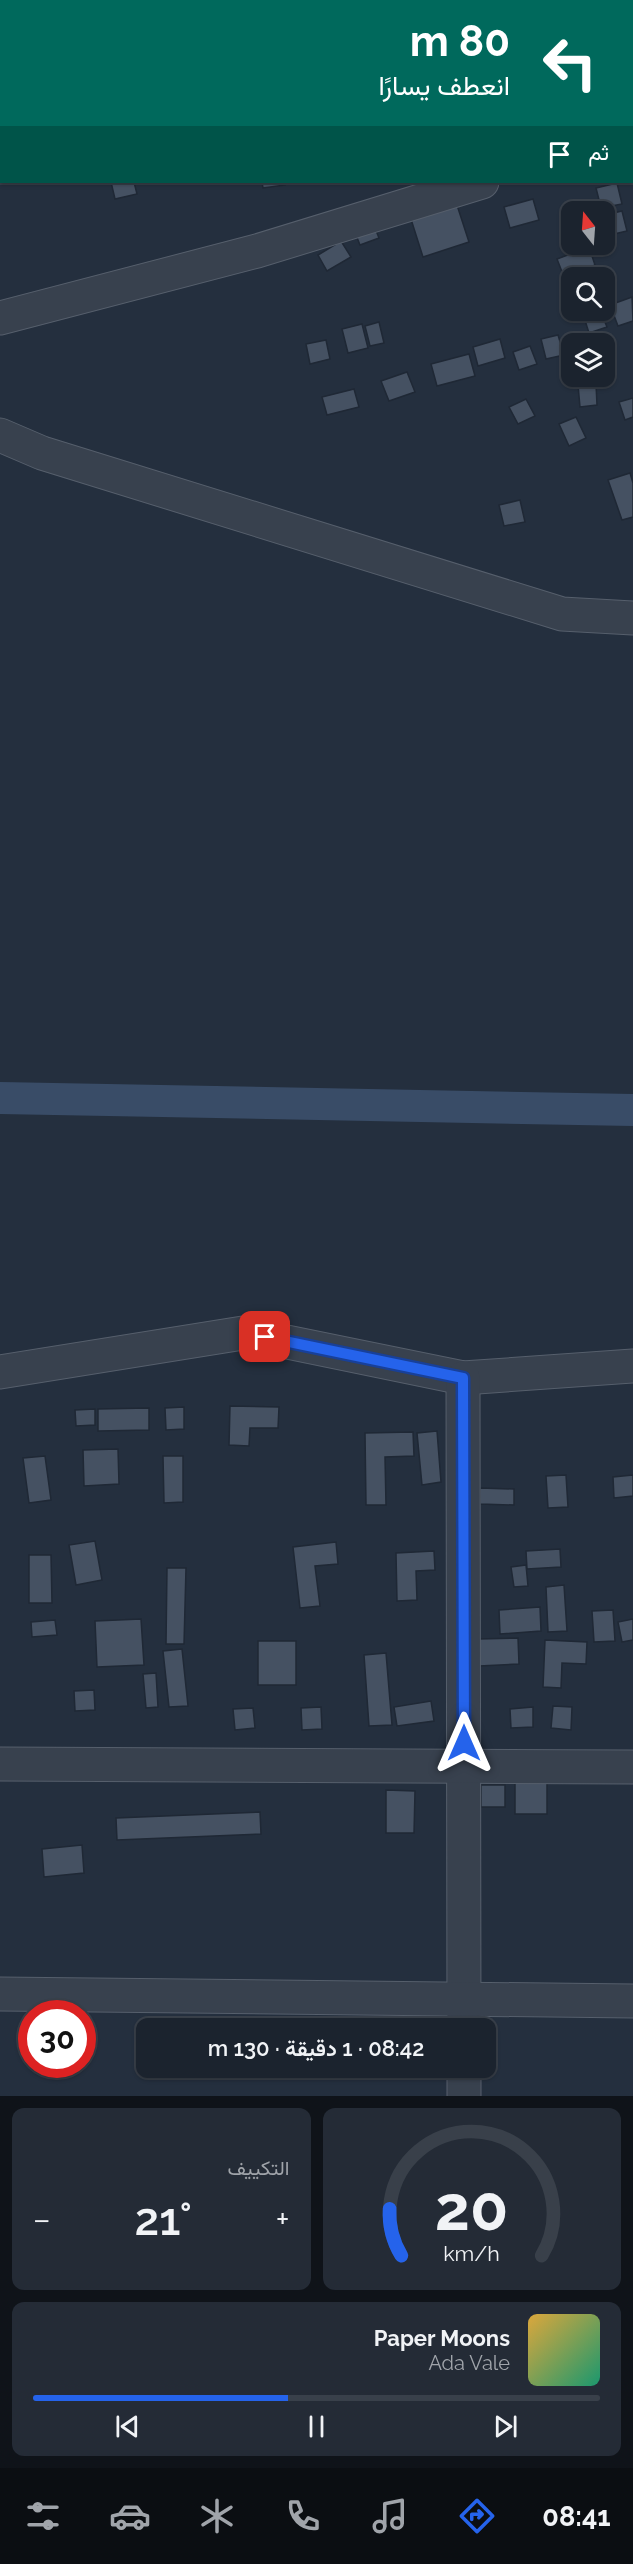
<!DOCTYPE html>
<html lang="ar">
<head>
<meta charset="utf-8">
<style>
	:root { --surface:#1b232e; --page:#242b36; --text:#f1f3f6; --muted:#a0a4aa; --line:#39404a; --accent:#2563eb }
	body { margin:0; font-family:Raleway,Vazirmatn,sans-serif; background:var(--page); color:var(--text); direction:rtl; height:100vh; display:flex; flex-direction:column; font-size:22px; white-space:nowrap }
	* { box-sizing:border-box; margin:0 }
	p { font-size:20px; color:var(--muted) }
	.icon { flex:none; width:33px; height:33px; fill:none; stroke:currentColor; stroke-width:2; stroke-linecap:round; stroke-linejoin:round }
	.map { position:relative; height:2096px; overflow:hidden; direction:ltr }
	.details { display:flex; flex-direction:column; gap:12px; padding:12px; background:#0f1319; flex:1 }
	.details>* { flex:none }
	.banner { position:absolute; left:0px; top:0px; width:633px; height:183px; box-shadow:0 2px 4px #0004,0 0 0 2px var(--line); direction:rtl; background:#00695c; color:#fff; overflow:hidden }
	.needle { width:39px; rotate:343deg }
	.buttons { position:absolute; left:561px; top:201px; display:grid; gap:12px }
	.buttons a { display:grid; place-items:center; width:54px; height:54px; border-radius:12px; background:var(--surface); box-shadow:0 2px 4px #0004,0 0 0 2px var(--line); font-size:30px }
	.speed { position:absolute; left:18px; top:2000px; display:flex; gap:12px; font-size:30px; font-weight:700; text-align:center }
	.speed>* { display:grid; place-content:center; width:78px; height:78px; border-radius:50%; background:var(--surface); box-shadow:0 2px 4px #0004,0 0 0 2px var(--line); line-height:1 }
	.speed .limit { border:9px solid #d22; background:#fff; color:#111 }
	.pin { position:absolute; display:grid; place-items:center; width:51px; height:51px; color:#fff; margin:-26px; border-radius:12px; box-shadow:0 3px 9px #0006 }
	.me { position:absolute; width:66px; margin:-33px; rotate:0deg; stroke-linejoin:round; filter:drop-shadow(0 0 4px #0008) }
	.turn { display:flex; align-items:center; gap:21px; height:126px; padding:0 24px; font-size:27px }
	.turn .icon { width:78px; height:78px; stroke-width:2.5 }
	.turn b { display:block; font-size:42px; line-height:51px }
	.then { display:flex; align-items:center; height:57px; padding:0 24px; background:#0003; gap:12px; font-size:22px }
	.big { font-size:45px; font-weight:600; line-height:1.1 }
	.details .tile { flex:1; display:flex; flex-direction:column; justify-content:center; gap:9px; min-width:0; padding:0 21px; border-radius:12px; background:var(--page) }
	.details .dial { align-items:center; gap:0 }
	.dial svg { height:156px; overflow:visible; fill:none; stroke:var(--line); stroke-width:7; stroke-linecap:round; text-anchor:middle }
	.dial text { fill:var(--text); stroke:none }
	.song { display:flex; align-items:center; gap:18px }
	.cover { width:72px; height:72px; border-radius:9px; background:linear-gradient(135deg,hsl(40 70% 55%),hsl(160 70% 35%)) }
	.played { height:6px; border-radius:3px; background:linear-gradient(90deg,var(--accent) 45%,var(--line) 45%) }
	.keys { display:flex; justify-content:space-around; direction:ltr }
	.heat { display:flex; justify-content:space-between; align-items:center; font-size:33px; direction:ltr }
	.details .tiles { flex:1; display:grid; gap:12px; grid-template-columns:1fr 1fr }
	.tile:last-child { grid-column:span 2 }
	.trip { position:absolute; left:136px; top:2018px; width:360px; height:60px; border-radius:12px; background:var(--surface); box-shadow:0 2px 4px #0004,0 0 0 2px var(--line); font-weight:600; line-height:60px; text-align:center; direction:rtl }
	.menu { display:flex; height:96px; justify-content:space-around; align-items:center; background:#0b0e12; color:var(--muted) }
	.menu .icon { width:42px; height:42px }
	.menu .selected { color:var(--accent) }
	.menu b { font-size:27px; color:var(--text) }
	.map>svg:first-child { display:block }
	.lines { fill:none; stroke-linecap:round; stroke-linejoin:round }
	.canal { stroke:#394c67; stroke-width:32 }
	.building { fill:#455162; stroke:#1f2835; stroke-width:1.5 }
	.minor-casing { stroke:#565f6c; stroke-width:35 }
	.minor { stroke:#38414e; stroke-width:33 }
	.route-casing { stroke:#184099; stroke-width:15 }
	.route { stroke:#2563eb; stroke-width:10 }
</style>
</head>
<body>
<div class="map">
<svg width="633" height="2096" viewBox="0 0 633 2096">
	<rect width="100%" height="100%" fill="#242f3e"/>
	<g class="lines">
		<polyline class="canal" points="0,1098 633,1110"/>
	</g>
	<g class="building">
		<polygon points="585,0 633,0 633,3 585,2"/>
		<polygon points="111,182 134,182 137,194 115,199"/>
		<polygon points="262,182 284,182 285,185 263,188"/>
		<polygon points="617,183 622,204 601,208 596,188"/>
		<polygon points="533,199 539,220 510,228 504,207"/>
		<polygon points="456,202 469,242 423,257 410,216"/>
		<polygon points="622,211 627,231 614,234 609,214"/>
		<polygon points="371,218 379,238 360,245 352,225"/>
		<polygon points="341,241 351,257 327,271 318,255"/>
		<polygon points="589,247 595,265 564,277 557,259"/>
		<polygon points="632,297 633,321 618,326 610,305"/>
		<polygon points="593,310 600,310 607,327 589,333 583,314"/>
		<polygon points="379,322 384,343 370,346 365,326"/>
		<polygon points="362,324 368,348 348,353 342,329"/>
		<polygon points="558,335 564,355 546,359 541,339"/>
		<polygon points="500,339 505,358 478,366 473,347"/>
		<polygon points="326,340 330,359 310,364 306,344"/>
		<polygon points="530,346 537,364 519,370 513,352"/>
		<polygon points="469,354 475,376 437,386 431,364"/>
		<polygon points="407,372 415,392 389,401 381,381"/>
		<polygon points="596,384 597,405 580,407 578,385"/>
		<polygon points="354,389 359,407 327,415 322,397"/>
		<polygon points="633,398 633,417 625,420 619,402"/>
		<polygon points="526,399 535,416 518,424 509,407"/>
		<polygon points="576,417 586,438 569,446 559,424"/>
		<polygon points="630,473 633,483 633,517 622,520 608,480"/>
		<polygon points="520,500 525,522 504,526 499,505"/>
		<polygon points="230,1406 279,1407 278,1428 250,1428 249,1446 229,1445"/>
		<polygon points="184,1407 184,1429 166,1430 165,1408"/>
		<polygon points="149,1408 149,1430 98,1431 98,1409"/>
		<polygon points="95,1409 95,1425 76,1426 75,1410"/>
		<polygon points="437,1431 441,1482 422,1485 417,1433"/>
		<polygon points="413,1432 414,1456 385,1457 386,1505 366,1505 365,1433"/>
		<polygon points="118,1449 119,1484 84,1486 83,1450"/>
		<polygon points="45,1456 51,1500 29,1503 23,1458"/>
		<polygon points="163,1456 183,1456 183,1502 164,1503"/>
		<polygon points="566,1475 568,1507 548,1508 546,1476"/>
		<polygon points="633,1475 633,1496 614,1498 613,1477"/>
		<polygon points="480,1488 514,1489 514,1505 480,1504"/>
		<polygon points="95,1541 102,1580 76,1585 69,1545"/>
		<polygon points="336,1542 338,1564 315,1566 320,1606 300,1608 293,1547"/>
		<polygon points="560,1549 561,1567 527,1569 526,1551"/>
		<polygon points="434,1551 435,1570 416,1571 417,1600 397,1601 396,1553"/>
		<polygon points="29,1555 51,1555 52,1603 29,1603"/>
		<polygon points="526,1565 528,1586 514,1587 511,1567"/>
		<polygon points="167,1568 186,1568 184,1644 166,1644"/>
		<polygon points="564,1585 567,1631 548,1632 546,1587"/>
		<polygon points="540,1607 541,1631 500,1634 499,1610"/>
		<polygon points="613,1610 615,1641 594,1642 592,1611"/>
		<polygon points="141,1619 144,1665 97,1667 95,1621"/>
		<polygon points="633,1619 633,1640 622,1642 618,1622"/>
		<polygon points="55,1620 57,1635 32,1637 31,1622"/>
		<polygon points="518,1638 519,1664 479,1666 478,1639"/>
		<polygon points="545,1640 587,1642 586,1664 562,1663 561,1688 543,1687"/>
		<rect x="258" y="1641" width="38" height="44"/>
		<polygon points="182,1649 188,1706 169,1707 163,1651"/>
		<polygon points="386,1653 392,1725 369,1726 364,1655"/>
		<polygon points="156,1673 158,1707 146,1708 143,1674"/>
		<polygon points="94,1690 95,1710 75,1711 74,1691"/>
		<polygon points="431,1701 434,1721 397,1726 394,1707"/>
		<polygon points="553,1706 572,1707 571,1730 551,1728"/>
		<polygon points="321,1707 322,1729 302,1730 301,1708"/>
		<polygon points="533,1707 533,1727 511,1728 510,1709"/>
		<polygon points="253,1708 255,1728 235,1730 233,1709"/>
		<rect x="515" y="1772" width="32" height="42"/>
		<rect x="481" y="1785" width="24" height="22"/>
		<polygon points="386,1790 415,1791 414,1833 386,1833"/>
		<polygon points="260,1812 261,1834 117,1840 116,1818"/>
		<polygon points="82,1845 84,1873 44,1877 42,1849"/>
	</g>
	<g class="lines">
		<g class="minor-casing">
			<g id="minor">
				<polyline points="256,2 261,0"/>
				<polyline points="0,75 2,75"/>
				<polyline points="632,135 633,135"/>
				<polyline points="0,318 257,251 482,182"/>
				<polyline points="0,435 42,453 562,614 633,618"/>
				<polyline points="0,1372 243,1333 463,1378 633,1366"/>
				<polyline points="463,1378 464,2028"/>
				<polyline points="0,1764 633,1767"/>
				<polyline points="0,1994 633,2001"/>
				<polyline points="464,2067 464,2096"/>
			</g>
		</g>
		<use href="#minor" class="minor"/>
	</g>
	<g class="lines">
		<g class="route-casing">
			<polyline id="route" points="265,1337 463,1378 464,1743"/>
		</g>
		<use href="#route" class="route"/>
	</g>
</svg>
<div class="buttons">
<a><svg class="needle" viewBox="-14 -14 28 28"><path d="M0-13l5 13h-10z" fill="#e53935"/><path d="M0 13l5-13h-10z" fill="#a0a4aa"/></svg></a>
<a><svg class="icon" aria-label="search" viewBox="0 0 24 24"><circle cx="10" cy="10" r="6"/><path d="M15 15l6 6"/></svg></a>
<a><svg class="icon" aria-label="layers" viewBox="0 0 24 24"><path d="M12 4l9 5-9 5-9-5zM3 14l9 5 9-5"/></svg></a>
</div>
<div class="speed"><div class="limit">30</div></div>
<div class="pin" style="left:265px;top:1337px;background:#d93025"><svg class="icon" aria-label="arrive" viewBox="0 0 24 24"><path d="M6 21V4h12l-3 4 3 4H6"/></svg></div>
<svg class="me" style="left:464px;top:1743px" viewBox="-20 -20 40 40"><path d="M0-17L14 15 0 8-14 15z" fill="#2563eb" stroke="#fff" stroke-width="4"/></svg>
<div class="trip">08:42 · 1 دقيقة · 130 m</div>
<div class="banner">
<div class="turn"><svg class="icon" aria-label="left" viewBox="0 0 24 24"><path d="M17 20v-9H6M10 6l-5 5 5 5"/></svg><div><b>80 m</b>انعطف يسارًا</div></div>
<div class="then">ثم<svg class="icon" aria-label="arrive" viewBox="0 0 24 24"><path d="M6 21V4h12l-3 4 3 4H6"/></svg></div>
</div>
</div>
<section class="details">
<div class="tiles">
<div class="tile dial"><svg viewBox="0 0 100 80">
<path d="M14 69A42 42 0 1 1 86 69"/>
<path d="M14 69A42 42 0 0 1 8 45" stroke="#2563eb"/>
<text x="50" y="56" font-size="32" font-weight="700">20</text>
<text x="50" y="72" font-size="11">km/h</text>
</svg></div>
<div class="tile"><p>التكييف</p>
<div class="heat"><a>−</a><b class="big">21°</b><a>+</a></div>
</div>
<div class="tile">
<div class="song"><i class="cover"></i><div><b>Paper Moons</b><p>Ada Vale</p></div></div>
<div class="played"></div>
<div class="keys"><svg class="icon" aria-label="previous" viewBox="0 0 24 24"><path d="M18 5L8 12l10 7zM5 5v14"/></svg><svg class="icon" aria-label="pause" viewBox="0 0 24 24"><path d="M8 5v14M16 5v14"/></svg><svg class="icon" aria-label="next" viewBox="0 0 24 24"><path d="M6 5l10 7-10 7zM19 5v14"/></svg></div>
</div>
</div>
</section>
<nav class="menu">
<b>08:41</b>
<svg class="icon selected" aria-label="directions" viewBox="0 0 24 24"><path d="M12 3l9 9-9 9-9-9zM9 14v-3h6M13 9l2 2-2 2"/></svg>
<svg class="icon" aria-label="music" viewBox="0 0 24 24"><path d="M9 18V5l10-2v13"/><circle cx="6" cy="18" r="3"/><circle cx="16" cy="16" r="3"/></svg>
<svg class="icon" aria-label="phone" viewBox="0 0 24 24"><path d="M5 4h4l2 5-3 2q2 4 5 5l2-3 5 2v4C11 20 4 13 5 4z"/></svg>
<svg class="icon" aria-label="climate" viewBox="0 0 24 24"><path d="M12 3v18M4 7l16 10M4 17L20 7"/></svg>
<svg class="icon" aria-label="car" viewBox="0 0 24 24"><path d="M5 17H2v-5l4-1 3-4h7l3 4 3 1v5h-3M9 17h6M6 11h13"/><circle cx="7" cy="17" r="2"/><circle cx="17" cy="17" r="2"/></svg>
<svg class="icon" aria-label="filters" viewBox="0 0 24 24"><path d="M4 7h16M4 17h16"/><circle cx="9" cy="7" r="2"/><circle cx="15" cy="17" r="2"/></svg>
</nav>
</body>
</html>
